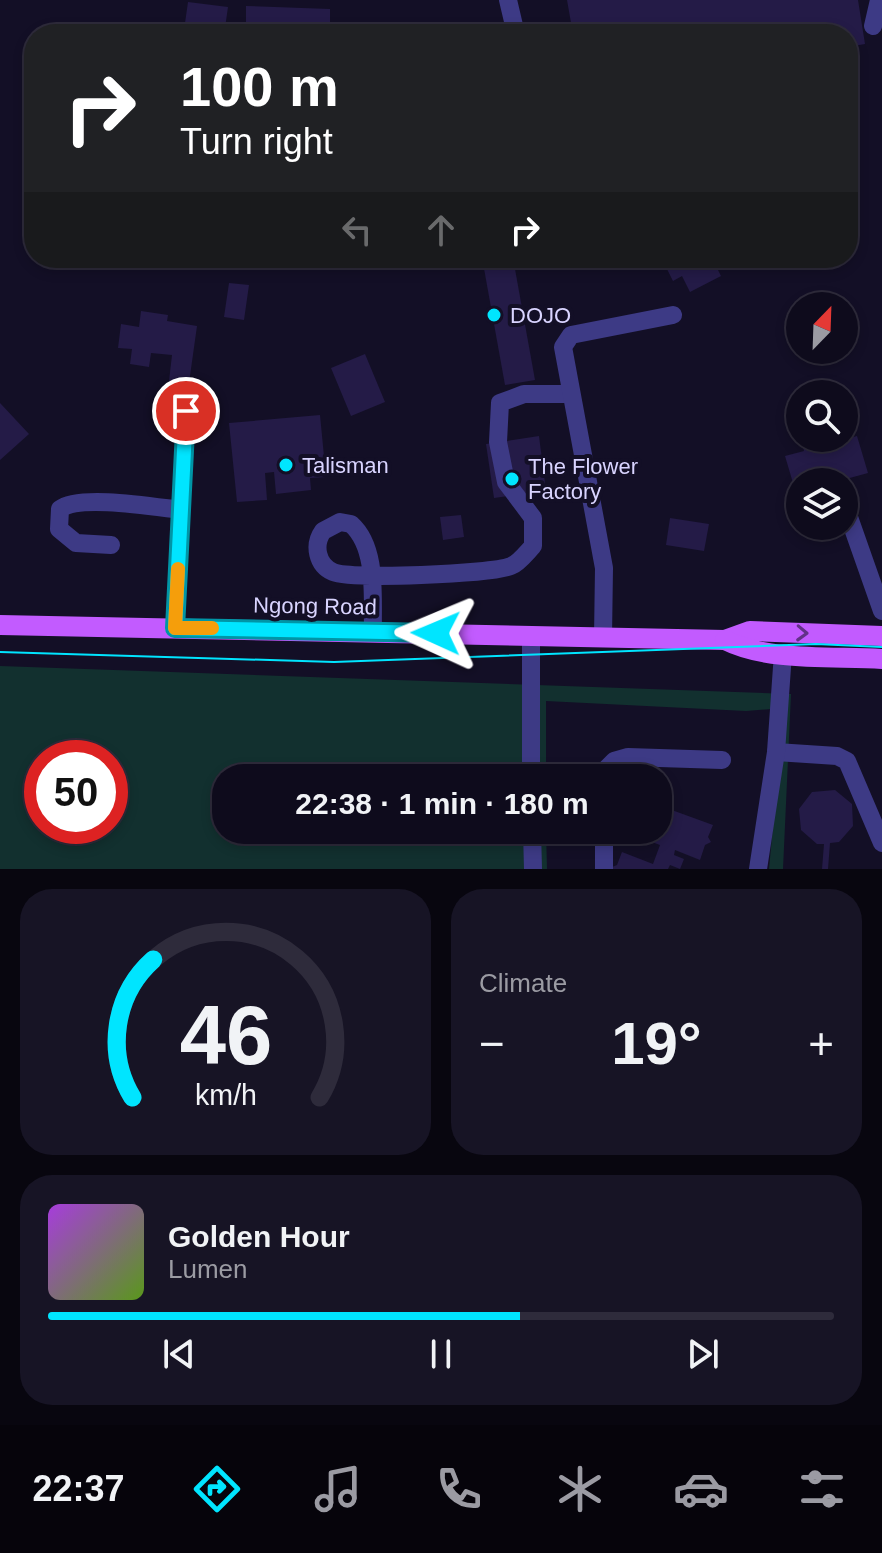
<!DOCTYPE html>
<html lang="en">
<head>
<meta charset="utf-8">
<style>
	:root { --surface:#0e0b1c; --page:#171425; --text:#f1f3f6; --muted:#9b9ba3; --line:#2e2b3b; --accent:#00e5ff }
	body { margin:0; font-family:Arial,sans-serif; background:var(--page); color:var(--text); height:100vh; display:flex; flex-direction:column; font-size:30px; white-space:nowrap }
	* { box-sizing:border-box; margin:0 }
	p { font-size:26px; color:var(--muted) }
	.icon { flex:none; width:44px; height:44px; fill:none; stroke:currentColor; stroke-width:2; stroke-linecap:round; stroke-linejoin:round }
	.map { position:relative; height:869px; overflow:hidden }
	.sheet { display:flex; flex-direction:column; gap:20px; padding:20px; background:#08060f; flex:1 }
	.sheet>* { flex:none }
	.guide { position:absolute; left:24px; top:24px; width:834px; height:244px; border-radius:32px; box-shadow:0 4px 12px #0003,0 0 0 2px var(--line); background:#202124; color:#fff; overflow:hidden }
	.needle { width:52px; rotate:23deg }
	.tools { position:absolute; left:786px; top:292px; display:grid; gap:16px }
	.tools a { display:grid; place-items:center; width:72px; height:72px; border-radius:50%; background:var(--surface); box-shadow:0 4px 12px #0003,0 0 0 2px var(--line); font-size:40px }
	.speed { position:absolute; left:24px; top:740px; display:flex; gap:16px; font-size:40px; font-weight:700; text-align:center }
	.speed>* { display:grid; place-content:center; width:104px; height:104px; border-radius:50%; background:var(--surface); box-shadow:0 4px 12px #0003,0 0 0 2px var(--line); line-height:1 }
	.speed .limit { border:12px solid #d22; background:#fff; color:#111 }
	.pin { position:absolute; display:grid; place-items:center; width:68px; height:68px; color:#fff; margin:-34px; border:4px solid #fff; border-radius:50%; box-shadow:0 2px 8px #0007 }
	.me { position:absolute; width:88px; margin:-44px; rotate:271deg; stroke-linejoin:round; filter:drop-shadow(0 0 6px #0008) }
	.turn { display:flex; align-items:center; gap:28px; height:168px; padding:0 24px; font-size:36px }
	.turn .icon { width:104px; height:104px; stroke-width:2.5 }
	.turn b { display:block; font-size:56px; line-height:68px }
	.lanes { display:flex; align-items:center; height:76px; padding:0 24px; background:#0003; justify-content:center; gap:40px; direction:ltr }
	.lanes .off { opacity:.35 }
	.big { font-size:60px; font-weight:700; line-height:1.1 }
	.sheet .widget { flex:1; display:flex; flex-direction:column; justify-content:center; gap:12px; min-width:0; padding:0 28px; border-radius:32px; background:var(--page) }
	.sheet .dial { align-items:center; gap:0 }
	.dial svg { height:208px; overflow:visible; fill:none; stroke:var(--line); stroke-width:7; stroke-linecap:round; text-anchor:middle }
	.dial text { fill:var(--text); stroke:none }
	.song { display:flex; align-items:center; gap:24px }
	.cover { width:96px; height:96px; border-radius:12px; background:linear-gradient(135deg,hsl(280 70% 55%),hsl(90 70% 35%)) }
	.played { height:8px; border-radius:4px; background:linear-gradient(90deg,var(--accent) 60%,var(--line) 60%) }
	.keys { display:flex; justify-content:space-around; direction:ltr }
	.heat { display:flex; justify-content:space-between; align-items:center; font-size:44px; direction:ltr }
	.sheet .tiles { flex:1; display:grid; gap:20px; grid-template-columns:1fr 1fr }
	.widget:last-child { grid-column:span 2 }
	.trip { position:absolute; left:212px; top:764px; width:460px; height:80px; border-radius:32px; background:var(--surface); box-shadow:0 4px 12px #0003,0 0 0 2px var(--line); font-weight:700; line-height:80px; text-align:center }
	.tabs { display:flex; height:128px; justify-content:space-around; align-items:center; background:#06040b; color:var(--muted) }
	.tabs .icon { width:56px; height:56px }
	.tabs .active { color:var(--accent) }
	.tabs b { font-size:36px; color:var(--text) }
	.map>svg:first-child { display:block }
	.green { fill:#12302f; fill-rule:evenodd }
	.building { fill:#241b47 }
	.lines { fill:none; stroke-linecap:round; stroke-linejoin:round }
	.minor { stroke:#3d3a85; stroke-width:18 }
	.major { stroke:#c25bff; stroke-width:20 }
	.tram { stroke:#00e5ff; stroke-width:2 }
	.oneway { stroke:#623188 }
	.route-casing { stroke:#0095a6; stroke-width:20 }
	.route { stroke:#00e5ff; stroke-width:14 }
	.slow { stroke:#f59e0b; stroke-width:14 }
	.poi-dot { fill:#00e5ff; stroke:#130f26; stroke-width:3 }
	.labels { text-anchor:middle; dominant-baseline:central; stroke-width:8; stroke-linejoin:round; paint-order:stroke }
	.poi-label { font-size:22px; fill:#d9d4ff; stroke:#130f26; text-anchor:start }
	.street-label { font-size:22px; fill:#d9d4ff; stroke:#130f26 }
</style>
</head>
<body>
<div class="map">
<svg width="882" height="869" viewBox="0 0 882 869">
	<rect width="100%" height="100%" fill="#130f26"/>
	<path class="green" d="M0 666 791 694 783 869H769L784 708 746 711 546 701V778H226V830H546L547 869H0ZM42 758H110V826H42Z"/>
	<g class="building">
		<polygon points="567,0 858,0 865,44 848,47 848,34 573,34"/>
		<polygon points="188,2 228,7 225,28 185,23"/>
		<polygon points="246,6 330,9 330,34 246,34"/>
		<polygon points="513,258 535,380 505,385 483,263"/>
		<polygon points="672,258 741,258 718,270 721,276 690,292 682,276 673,281 667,269 676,265"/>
		<polygon points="229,283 249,285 244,320 224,317"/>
		<polygon points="141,311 168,315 167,321 197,326 189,383 169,381 172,355 151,353 149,367 130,364 132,349 118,348 121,324 139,327"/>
		<polygon points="365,354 385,402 351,416 331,368"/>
		<polygon points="0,403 29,434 0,460"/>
		<polygon points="320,415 326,477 310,478 311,490 276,494 274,472 265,473 267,500 237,502 229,423"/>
		<polygon points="539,436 546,491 494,498 486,444"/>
		<polygon points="857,436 868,473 835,482 800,482 800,492 796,493 785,456 804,451 802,442 820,438 835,438 836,442"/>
		<polygon points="461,515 464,537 443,540 440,517"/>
		<polygon points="670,518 709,524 704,551 666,545"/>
		<polygon points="835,790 852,804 853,826 839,842 830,843 828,869 822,869 824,844 817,844 801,830 799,809 812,792"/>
		<polygon points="658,805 713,825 708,837 711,842 705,845 700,860 675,850 674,855 684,859 680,869 670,865 668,869 607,869 617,865 622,852 653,864 660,845 630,834 631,830 658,830"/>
	</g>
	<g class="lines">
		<g class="minor">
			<polyline points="508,0 516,34"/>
			<polyline points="873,26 879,0"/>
			<polyline points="844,503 882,611"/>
			<path d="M111 545 76 543 59 529 60 509C79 494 155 507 181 510"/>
			<polyline points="175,628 186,411"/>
			<path d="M373 631C372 598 378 548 351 524L340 522 323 531C313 545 317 565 333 572 351 580 491 574 511 566 519 563 527 552 533 546V518L506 482 498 442 500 403 524 394H570"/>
			<polyline points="531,635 531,778"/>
			<polyline points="603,637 604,568 563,347 571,335 673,315"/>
			<polyline points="776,752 837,756 847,761 882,843"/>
			<polyline points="604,778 605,770 614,761 628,757 722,760"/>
			<polyline points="532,830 533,869"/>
			<polyline points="604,869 604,830"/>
			<polyline points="758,869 776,752 783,653"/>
		</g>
		<g class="major">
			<polyline points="0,625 725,640 750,631 882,636"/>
			<path d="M725 640C769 662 833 656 882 659"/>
		</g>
		<polyline class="tram" points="0,652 334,662 816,644 882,647"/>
	</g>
	<defs><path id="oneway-chevron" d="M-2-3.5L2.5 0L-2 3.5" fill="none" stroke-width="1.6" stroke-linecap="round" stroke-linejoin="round" transform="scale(2)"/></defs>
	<use class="oneway" href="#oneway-chevron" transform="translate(802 633) rotate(2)"/>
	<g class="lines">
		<g class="route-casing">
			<polyline id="route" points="186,411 175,628 436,633"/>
		</g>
		<use href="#route" class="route"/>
		<polyline class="slow" points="178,569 175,628 212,628"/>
	</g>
	<g class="poi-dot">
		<circle cx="494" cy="315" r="8"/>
		<circle cx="286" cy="465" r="8"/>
		<circle cx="512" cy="479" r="8"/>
	</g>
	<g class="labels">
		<g class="poi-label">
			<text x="510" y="315">DOJO</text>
			<text x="302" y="465">Talisman</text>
			<text x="528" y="466">The Flower<tspan x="528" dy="25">Factory</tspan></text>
		</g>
		<g class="street-label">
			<text transform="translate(315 606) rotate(1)">Ngong Road</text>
		</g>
	</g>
</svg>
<div class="tools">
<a><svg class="needle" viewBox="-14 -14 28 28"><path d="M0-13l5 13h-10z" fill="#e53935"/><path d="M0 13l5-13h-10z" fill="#9b9ba3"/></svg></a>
<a><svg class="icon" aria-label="search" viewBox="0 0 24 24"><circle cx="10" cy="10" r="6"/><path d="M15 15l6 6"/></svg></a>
<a><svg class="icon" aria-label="layers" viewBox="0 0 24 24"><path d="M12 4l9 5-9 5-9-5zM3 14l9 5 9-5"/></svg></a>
</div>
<div class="speed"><div class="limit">50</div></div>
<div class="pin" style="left:186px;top:411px;background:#d93025"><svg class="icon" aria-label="arrive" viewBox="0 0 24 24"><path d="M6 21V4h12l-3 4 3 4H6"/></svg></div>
<svg class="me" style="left:436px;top:633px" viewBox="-20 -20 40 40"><path d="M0-17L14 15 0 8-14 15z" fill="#00e5ff" stroke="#fff" stroke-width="4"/></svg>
<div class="trip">22:38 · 1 min · 180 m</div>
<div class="guide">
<div class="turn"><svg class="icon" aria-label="right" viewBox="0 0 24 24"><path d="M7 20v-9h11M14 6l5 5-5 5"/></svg><div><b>100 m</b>Turn right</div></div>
<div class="lanes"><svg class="icon off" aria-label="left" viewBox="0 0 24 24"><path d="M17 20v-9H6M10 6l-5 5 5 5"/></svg><svg class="icon off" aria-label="ahead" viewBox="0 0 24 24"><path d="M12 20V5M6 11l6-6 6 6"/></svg><svg class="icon" aria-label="right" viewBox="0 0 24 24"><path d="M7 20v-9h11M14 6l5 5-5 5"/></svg></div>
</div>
</div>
<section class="sheet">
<div class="tiles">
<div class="widget dial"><svg viewBox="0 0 100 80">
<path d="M14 69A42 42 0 1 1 86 69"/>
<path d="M14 69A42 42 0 0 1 22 16" stroke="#00e5ff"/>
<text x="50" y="56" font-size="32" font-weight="700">46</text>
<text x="50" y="72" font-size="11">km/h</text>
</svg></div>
<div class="widget"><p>Climate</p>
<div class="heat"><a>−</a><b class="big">19°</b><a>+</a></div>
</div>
<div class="widget">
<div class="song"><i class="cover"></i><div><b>Golden Hour</b><p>Lumen</p></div></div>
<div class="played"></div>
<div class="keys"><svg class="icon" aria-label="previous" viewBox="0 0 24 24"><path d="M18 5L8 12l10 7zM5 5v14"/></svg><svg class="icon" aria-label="pause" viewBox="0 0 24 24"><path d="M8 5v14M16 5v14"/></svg><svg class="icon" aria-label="next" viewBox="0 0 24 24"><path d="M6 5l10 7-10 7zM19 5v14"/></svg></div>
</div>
</div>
</section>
<nav class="tabs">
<b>22:37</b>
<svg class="icon active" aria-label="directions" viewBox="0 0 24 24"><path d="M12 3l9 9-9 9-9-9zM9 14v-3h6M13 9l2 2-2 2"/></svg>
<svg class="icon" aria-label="music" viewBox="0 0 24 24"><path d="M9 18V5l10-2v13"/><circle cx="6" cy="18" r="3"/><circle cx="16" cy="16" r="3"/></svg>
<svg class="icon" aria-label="phone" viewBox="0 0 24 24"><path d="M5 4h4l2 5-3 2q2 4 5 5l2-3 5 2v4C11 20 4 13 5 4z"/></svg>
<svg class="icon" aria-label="climate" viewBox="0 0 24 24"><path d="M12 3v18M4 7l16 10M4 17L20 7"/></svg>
<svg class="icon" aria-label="car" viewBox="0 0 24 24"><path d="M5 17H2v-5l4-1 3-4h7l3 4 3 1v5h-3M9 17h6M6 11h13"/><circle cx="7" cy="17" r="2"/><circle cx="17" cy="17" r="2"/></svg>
<svg class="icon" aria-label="filters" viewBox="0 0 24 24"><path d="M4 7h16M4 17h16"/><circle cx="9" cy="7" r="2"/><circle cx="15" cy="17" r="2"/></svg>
</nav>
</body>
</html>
